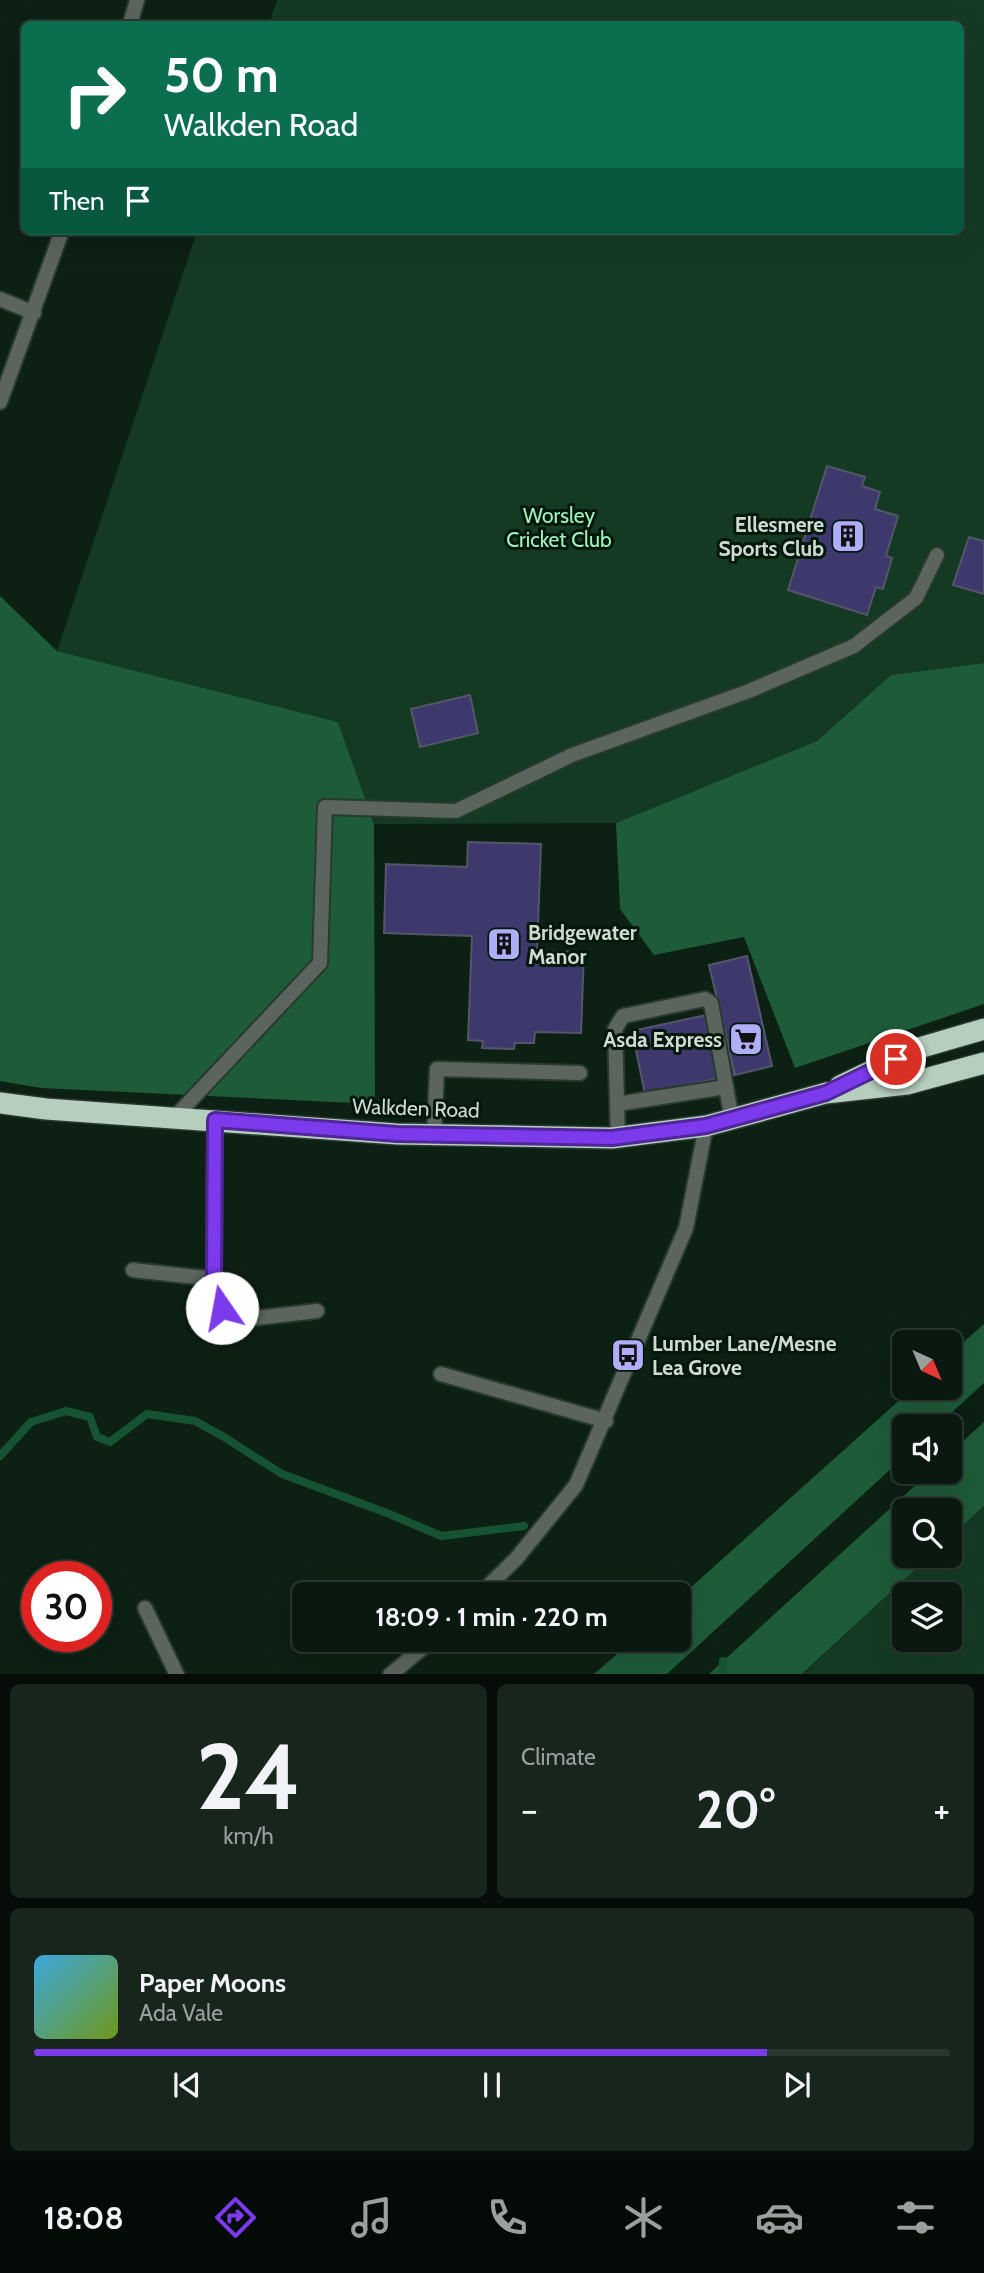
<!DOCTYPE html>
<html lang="en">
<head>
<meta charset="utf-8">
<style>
	:root { --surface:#0a180f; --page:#18251d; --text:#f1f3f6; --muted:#99a09e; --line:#2a372f; --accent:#7c3aed }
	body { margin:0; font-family:Cabin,sans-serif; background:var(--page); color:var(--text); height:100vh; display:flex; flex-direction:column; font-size:26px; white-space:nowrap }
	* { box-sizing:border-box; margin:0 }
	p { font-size:23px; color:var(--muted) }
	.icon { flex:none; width:38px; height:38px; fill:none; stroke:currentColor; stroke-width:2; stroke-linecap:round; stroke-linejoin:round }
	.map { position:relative; height:1674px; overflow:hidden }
	.details { display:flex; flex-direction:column; gap:10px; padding:10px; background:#060d08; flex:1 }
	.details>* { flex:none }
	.top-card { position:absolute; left:21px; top:21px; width:943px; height:214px; border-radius:10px; box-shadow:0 7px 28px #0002,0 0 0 2px var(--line); background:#0b6e4f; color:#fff; overflow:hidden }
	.needle { width:46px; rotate:136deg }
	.tools { position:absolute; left:892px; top:1330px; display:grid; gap:14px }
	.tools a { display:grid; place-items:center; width:70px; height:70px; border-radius:10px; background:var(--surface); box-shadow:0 7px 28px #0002,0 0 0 2px var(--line); font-size:35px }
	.speed { position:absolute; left:21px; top:1561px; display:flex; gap:14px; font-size:35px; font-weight:700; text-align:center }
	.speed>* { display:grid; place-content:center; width:91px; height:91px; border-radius:50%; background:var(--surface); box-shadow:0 7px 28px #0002,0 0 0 2px var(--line); line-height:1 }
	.speed .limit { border:10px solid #d22; background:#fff; color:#111 }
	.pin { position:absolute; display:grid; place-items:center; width:60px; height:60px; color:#fff; margin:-30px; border:4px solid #fff; border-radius:50%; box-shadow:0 2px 7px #0007 }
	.me { position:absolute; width:77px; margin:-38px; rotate:348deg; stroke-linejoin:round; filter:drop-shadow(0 0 5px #0008) }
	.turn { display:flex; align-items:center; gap:24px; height:147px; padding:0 28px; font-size:32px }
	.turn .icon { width:91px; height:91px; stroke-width:2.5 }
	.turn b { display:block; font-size:49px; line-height:60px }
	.then { display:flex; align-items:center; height:66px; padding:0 28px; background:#0003; gap:14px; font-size:26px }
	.big { font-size:52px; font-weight:800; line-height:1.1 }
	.details .card { flex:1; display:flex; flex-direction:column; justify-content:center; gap:10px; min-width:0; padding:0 24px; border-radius:10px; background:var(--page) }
	.details .dial { align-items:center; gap:0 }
	.dial b { font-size:91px; line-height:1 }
	.song { display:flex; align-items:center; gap:21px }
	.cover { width:84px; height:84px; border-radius:10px; background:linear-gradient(135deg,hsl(200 70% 55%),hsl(80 70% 35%)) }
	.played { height:7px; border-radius:4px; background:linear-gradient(90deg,var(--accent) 80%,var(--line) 80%) }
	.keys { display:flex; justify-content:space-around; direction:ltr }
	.heat { display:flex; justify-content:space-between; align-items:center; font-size:38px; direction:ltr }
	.details .tiles { flex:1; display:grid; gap:10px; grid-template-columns:1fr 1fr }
	.card:last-child { grid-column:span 2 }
	.trip { position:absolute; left:292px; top:1582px; width:399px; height:70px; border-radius:10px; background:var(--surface); box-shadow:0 7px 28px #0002,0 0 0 2px var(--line); font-weight:800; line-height:70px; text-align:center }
	.tabs { display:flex; height:112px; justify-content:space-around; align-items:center; background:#040a06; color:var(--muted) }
	.tabs .icon { width:49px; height:49px }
	.tabs .active { color:var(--accent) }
	.tabs b { font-size:32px; color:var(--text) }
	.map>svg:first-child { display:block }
	.green { fill:#153a24; fill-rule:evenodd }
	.forest { fill:#1e5b39 }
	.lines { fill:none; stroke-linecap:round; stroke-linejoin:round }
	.stream { stroke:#155332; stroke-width:8 }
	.building { fill:#3d396c; stroke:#55556a; stroke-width:2 }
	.lane-casing { stroke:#283a2f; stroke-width:18 }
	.street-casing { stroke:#283a2f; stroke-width:18 }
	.highway-casing { stroke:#283a2f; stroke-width:24 }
	.lane { stroke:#5b655e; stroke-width:14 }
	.street { stroke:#5b655e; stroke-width:14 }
	.highway { stroke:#b6cebd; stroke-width:21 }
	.route-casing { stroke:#51269a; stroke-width:18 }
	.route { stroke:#7c3aed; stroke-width:12 }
	.labels { text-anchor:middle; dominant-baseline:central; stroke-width:6; stroke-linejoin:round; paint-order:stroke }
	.park-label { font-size:21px; fill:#9df4bc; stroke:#04170b }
	.poi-label { font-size:21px; font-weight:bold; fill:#cedad2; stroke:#04170b; text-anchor:end }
	.street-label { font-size:21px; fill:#cedad2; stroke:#04170b }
</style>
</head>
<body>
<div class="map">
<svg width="984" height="1675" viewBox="0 0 984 1675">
	<rect width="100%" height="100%" fill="#0d2014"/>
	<g class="green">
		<polygon points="277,0 984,0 984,663 891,675 817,741 616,823 374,824 338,722 57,651 197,231 961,231 961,24 269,24"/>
		<path d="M984 1506V1674L802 1675 930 1556H950V1537ZM905 1594H950V1640H905Z"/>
	</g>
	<g class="forest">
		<polygon points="0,596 57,651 338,722 374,824 375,1104 41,1088 0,1081"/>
		<polygon points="984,663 984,1004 795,1068 744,937 654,955 620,909 616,823 817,741 891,675"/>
		<polygon points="984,1324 984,1383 937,1426 905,1426 905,1456 667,1674 594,1674 633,1640 679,1640 679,1598 913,1388 950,1388 950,1354"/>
		<polygon points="984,1422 984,1506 950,1537 950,1510 905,1510 905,1556 930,1556 802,1674 709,1674 930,1472 950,1472 950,1453"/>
	</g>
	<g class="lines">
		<g class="stream">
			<polyline points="0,1456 31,1422 66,1411 90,1417 97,1437 110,1442 147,1414 195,1421 224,1437 282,1474 387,1513 441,1536 524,1526"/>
			<polyline points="723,1661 723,1675"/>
		</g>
	</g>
	<g class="building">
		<polygon points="827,466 865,477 862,486 880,492 875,509 898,516 886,556 892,558 883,589 876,587 867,615 788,590"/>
		<polygon points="969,537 984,541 984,594 953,585"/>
		<polygon points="470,695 478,733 420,747 411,709"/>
		<polygon points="468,842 541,844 537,951 584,952 581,1033 535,1032 534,1043 515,1043 514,1049 482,1048 483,1041 468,1040 472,936 384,933 386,864 467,867"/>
		<polygon points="747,956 772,1066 735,1075 709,965"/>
		<polygon points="720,1012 735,1075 645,1094 632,1031"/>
	</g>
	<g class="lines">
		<g class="lane-casing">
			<g id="lane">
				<polyline points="617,1104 726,1087 732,1119"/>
				<polyline points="175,1117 320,963 325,807 456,811 572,755 749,691 854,646 916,598 937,555"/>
				<polyline points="434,1135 437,1069 580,1073"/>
				<polyline points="618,1138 615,1029 623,1016 705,999 711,1003 726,1087"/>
			</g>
		</g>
		<g class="street-casing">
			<g id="street">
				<polyline points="130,24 137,0"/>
				<polyline points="0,299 34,313"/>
				<polyline points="0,402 62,231"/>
				<polyline points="215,1120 214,1279 222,1308 256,1318 317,1311"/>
				<polyline points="133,1270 214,1279"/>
				<polyline points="441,1374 606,1421"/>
				<polyline points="480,1594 516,1559 576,1485 686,1228 706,1126"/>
				<polyline points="145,1608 177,1675"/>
				<polyline points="390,1675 432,1640"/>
			</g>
		</g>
		<g class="highway-casing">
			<g id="highway">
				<polyline points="840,1086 919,1048 984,1029"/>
				<polyline points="0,1103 46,1109 397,1134 612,1138 706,1126 826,1093 907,1084 984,1063"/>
			</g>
		</g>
		<use href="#lane" class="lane"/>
		<use href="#street" class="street"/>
		<use href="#highway" class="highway"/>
	</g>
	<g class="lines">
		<g class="route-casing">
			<polyline id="route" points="222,1308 214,1279 215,1120 397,1134 612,1138 706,1126 826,1093 896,1059"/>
		</g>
		<use href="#route" class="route"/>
	</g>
	<defs>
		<g id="building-square" transform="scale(1.75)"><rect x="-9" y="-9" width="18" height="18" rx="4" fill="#b0aefa" stroke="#04170b"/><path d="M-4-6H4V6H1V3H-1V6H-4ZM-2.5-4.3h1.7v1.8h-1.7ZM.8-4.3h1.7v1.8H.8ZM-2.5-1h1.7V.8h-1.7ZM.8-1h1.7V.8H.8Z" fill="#111"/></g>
		<g id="supermarket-square" transform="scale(1.75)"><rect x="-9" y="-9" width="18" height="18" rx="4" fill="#b0aefa" stroke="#04170b"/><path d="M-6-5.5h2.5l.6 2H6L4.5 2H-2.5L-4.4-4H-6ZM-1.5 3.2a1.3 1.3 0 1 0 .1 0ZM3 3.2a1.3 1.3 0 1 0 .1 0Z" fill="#111"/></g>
		<g id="bus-square" transform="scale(1.75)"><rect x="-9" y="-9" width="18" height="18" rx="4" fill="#b0aefa" stroke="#04170b"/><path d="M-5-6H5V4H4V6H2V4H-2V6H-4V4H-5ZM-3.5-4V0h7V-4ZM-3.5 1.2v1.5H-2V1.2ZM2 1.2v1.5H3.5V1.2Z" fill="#111"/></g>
	</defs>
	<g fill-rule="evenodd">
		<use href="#building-square" x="848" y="536"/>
		<use href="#building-square" x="504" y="944"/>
		<use href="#supermarket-square" x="746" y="1039"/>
		<use href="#bus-square" x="628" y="1355"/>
	</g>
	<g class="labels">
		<g class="park-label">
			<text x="559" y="515">Worsley<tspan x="559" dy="24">Cricket Club</tspan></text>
		</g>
		<g class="poi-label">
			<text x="824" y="524">Ellesmere<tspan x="824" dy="24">Sports Club</tspan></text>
			<text x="528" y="932" text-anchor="start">Bridgewater<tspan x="528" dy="24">Manor</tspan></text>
			<text x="722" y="1039">Asda Express</text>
			<text x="652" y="1343" text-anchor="start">Lumber Lane/Mesne<tspan x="652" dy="24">Lea Grove</tspan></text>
		</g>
		<g class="street-label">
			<text transform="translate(416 1108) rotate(2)">Walkden Road</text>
		</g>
	</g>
</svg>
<div class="tools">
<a><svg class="needle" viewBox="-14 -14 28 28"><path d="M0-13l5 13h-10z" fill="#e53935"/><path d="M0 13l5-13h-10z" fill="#99a09e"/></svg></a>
<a><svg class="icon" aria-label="sound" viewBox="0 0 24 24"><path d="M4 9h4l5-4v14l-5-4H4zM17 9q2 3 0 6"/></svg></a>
<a><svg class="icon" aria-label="search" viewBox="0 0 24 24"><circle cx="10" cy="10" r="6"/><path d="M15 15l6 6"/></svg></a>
<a><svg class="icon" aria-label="layers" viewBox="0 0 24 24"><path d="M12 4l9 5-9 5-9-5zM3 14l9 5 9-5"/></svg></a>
</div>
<div class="speed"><div class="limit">30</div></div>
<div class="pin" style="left:896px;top:1059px;background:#d93025"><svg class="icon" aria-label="arrive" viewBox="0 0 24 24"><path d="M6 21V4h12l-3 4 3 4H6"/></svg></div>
<svg class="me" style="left:222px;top:1308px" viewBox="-20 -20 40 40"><circle r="19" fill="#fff"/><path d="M0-13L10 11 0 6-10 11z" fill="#7c3aed"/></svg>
<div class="trip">18:09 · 1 min · 220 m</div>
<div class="top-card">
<div class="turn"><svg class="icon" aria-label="right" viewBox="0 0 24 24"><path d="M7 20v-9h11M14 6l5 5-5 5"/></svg><div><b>50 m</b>Walkden Road</div></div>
<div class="then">Then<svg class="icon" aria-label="arrive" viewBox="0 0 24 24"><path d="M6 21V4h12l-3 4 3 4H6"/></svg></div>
</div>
</div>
<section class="details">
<div class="tiles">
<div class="card dial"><b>24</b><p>km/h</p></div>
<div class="card"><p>Climate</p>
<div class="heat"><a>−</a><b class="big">20°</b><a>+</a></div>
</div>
<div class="card">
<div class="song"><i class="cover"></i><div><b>Paper Moons</b><p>Ada Vale</p></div></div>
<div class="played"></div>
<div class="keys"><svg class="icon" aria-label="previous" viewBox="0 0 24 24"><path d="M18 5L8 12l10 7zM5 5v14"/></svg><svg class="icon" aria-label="pause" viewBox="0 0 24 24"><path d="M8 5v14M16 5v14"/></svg><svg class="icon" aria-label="next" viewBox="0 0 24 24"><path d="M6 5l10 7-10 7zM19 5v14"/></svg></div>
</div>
</div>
</section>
<nav class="tabs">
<b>18:08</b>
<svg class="icon active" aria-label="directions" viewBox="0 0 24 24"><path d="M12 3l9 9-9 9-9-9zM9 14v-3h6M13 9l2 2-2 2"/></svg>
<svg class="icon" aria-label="music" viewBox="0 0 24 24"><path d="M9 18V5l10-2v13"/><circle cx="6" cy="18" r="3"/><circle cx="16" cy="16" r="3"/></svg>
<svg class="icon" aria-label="phone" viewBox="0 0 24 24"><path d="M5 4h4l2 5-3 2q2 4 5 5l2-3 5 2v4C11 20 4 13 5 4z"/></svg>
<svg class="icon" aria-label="climate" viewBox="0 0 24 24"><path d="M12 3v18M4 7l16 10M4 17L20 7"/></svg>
<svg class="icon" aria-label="car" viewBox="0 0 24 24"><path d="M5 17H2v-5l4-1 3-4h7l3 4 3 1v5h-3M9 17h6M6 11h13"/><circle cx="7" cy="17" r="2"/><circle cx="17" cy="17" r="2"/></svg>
<svg class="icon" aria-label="filters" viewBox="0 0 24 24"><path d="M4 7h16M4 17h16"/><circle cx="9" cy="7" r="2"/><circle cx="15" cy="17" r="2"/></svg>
</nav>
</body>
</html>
